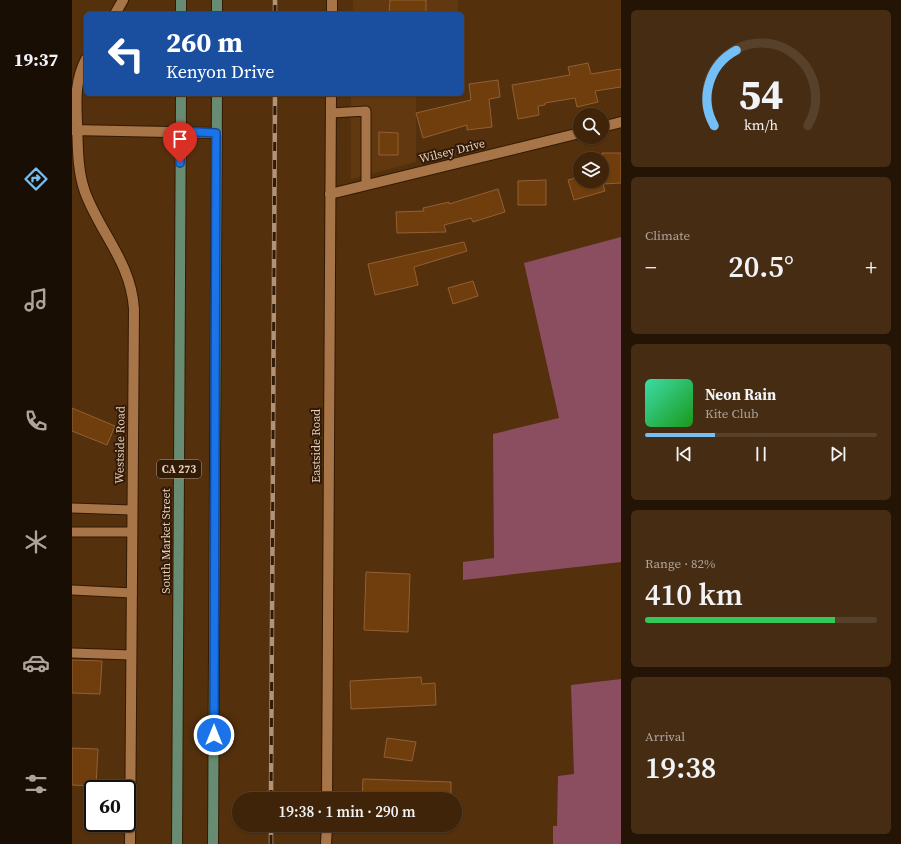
<!DOCTYPE html>
<html lang="en">
<head>
<meta charset="utf-8">
<style>
	:root { --surface:#3f240a; --page:#462c13; --text:#f1f3f6; --muted:#ada49c; --line:#58412b; --accent:#74c0f6 }
	body { margin:0; font-family:"Source Serif 4",serif; background:var(--page); color:var(--text); height:100vh; display:flex; flex-direction:column; font-size:15px; white-space:nowrap }
	* { box-sizing:border-box; margin:0 }
	p { font-size:13px; color:var(--muted) }
	.icon { flex:none; width:22px; height:22px; fill:none; stroke:currentColor; stroke-width:2; stroke-linecap:round; stroke-linejoin:round }
	.map { position:relative; flex:1; overflow:hidden }
	.details { display:flex; flex-direction:column; gap:10px; padding:10px; background:#231406; width:280px }
	.details>* { flex:none }
	.top-card { position:absolute; left:12px; top:12px; width:380px; height:84px; border-radius:6px; box-shadow:0 1px 3px #0004,0 0 0 1px var(--line); background:#1a4fa0; color:#fff; overflow:hidden }
	.controls { position:absolute; left:501px; top:108px; display:grid; gap:8px }
	.controls a { display:grid; place-items:center; width:36px; height:36px; border-radius:50%; background:var(--surface); box-shadow:0 1px 3px #0004,0 0 0 1px var(--line); font-size:20px }
	.speed { position:absolute; left:12px; top:780px; display:flex; gap:8px; font-size:20px; font-weight:700; text-align:center }
	.speed>* { display:grid; place-content:center; width:52px; height:52px; border-radius:50%; background:var(--surface); box-shadow:0 1px 3px #0004,0 0 0 1px var(--line); line-height:1 }
	.speed .limit { border:2px solid #111; border-radius:6px; background:#fff; color:#111 }
	.pin { position:absolute; display:grid; place-items:center; width:34px; height:34px; color:#fff; margin:-41px -17px; border-radius:50% 50% 50% 0; rotate:-45deg; box-shadow:0 0 4px #0007 }
	.pin .icon { rotate:45deg }
	.me { position:absolute; width:44px; margin:-22px; rotate:0deg; stroke-linejoin:round; filter:drop-shadow(0 0 3px #0008) }
	.turn { display:flex; align-items:center; gap:14px; height:84px; padding:0 16px; font-size:18px }
	.turn .icon { width:52px; height:52px; stroke-width:2.5 }
	.turn b { display:block; font-size:28px; line-height:34px }
	.big { font-size:30px; font-weight:600; line-height:1.1 }
	.details .widget { flex:1; display:flex; flex-direction:column; justify-content:center; gap:6px; min-width:0; padding:0 14px; border-radius:6px; background:var(--page) }
	.details .dial { align-items:center; gap:0 }
	.dial svg { height:104px; overflow:visible; fill:none; stroke:var(--line); stroke-width:7; stroke-linecap:round; text-anchor:middle }
	.dial text { fill:var(--text); stroke:none }
	.song { display:flex; align-items:center; gap:12px }
	.cover { width:48px; height:48px; border-radius:6px; background:linear-gradient(135deg,hsl(160 70% 55%),hsl(120 70% 35%)) }
	.played { height:4px; border-radius:2px; background:linear-gradient(90deg,var(--accent) 30%,var(--line) 30%) }
	.keys { display:flex; justify-content:space-around; direction:ltr }
	.heat { display:flex; justify-content:space-between; align-items:center; font-size:22px; direction:ltr }
	.charge { height:6px; border-radius:3px; background:linear-gradient(90deg,#34c759 82%,var(--line) 0) }
	.trip { position:absolute; left:160px; top:792px; width:230px; height:40px; border-radius:20px; background:var(--surface); box-shadow:0 1px 3px #0004,0 0 0 1px var(--line); font-weight:600; line-height:40px; text-align:center }
	main { display:flex; flex:1; min-height:0 }
	.tab-bar { display:flex; flex-direction:column; width:72px; justify-content:space-around; align-items:center; background:#190e04; color:var(--muted) }
	.tab-bar .icon { width:28px; height:28px }
	.tab-bar .on { color:var(--accent) }
	.tab-bar b { font-size:18px; color:var(--text) }
	.map>svg:first-child { display:block }
	.built { fill:#613810 }
	.green { fill:#8b4e61 }
	.building { fill:#6f3e0c; stroke:#926034 }
	.lines { fill:none; stroke-linecap:round; stroke-linejoin:round }
	.service-casing { stroke:#331a03; stroke-width:11 }
	.minor-casing { stroke:#331a03; stroke-width:12 }
	.tertiary-casing { stroke:#331a03; stroke-width:12 }
	.primary-casing { stroke:#331a03; stroke-width:12 }
	.service { stroke:#a87549; stroke-width:9 }
	.minor { stroke:#a87549; stroke-width:10 }
	.tertiary { stroke:#a87549; stroke-width:10 }
	.primary { stroke:#678c71; stroke-width:10 }
	.rail-casing { stroke:#b29378; stroke-width:4.5 }
	.rail { stroke:#301b09; stroke-width:3; stroke-dasharray:9; stroke-linecap:butt }
	.route-casing { stroke:#114b97; stroke-width:10 }
	.route { stroke:#1a73e8; stroke-width:7 }
	.labels { text-anchor:middle; dominant-baseline:central; stroke-width:4; stroke-linejoin:round; paint-order:stroke }
	.shield { fill:#301b09; stroke:#b29883; stroke-width:1 }
	.shield-label { font-size:11px; font-weight:bold; fill:#eacdb7 }
	.street-label { font-size:12px; fill:#eacdb7; stroke:#301b09 }
</style>
</head>
<body>
<main>
<nav class="tab-bar">
<b>19:37</b>
<svg class="icon on" aria-label="directions" viewBox="0 0 24 24"><path d="M12 3l9 9-9 9-9-9zM9 14v-3h6M13 9l2 2-2 2"/></svg>
<svg class="icon" aria-label="music" viewBox="0 0 24 24"><path d="M9 18V5l10-2v13"/><circle cx="6" cy="18" r="3"/><circle cx="16" cy="16" r="3"/></svg>
<svg class="icon" aria-label="phone" viewBox="0 0 24 24"><path d="M5 4h4l2 5-3 2q2 4 5 5l2-3 5 2v4C11 20 4 13 5 4z"/></svg>
<svg class="icon" aria-label="climate" viewBox="0 0 24 24"><path d="M12 3v18M4 7l16 10M4 17L20 7"/></svg>
<svg class="icon" aria-label="car" viewBox="0 0 24 24"><path d="M5 17H2v-5l4-1 3-4h7l3 4 3 1v5h-3M9 17h6M6 11h13"/><circle cx="7" cy="17" r="2"/><circle cx="17" cy="17" r="2"/></svg>
<svg class="icon" aria-label="filters" viewBox="0 0 24 24"><path d="M4 7h16M4 17h16"/><circle cx="9" cy="7" r="2"/><circle cx="15" cy="17" r="2"/></svg>
</nav>
<div class="map">
<svg width="549" height="844" viewBox="0 0 549 844">
	<rect width="100%" height="100%" fill="#54300d"/>
	<g class="built">
		<rect x="281" y="0" width="105" height="14"/>
		<polygon points="279,94 344,94 344,162 279,179"/>
	</g>
	<g class="green">
		<polygon points="549,237 549,562 391,580 391,562 422,558 421,434 487,418 452,263"/>
		<polygon points="549,679 549,844 481,844 481,826 485,826 486,776 502,774 499,685"/>
	</g>
	<g class="building">
		<polygon points="318,0 354,0 354,14 317,14"/>
		<polygon points="516,63 519,74 549,69 549,87 523,91 526,102 505,107 503,98 473,103 473,105 466,106 467,115 446,119 440,85 498,75 496,67"/>
		<polygon points="426,80 428,97 417,99 420,127 395,130 395,125 351,138 344,113 399,100 397,84"/>
		<polygon points="307,132 326,133 326,155 307,155"/>
		<polygon points="530,153 549,153 549,183 531,184 533,191 502,200 496,180 507,177 503,166 508,165 508,181 530,181"/>
		<polygon points="474,180 474,205 446,205 446,181"/>
		<polygon points="426,189 433,212 401,222 399,218 372,225 374,232 325,233 324,212 352,211 351,208 377,202 377,204"/>
		<polygon points="392,242 395,251 342,267 346,285 303,295 296,264"/>
		<polygon points="401,281 406,296 381,304 376,288"/>
		<polygon points="0,408 43,426 35,445 0,431"/>
		<polygon points="294,572 338,574 336,632 292,630"/>
		<polygon points="0,660 30,661 28,694 0,693"/>
		<polygon points="349,677 350,684 363,683 364,705 279,709 278,681"/>
		<polygon points="315,738 344,742 340,761 312,757"/>
		<polygon points="0,748 26,749 24,786 0,785"/>
		<polygon points="291,779 379,782 379,799 290,799"/>
	</g>
	<g class="lines">
		<g class="service-casing">
			<g id="service">
				<polyline points="259,113 294,111 294,185"/>
				<polyline points="0,508 60,510"/>
				<polyline points="0,532 60,532"/>
				<polyline points="0,590 60,593"/>
				<polyline points="0,653 59,655"/>
			</g>
		</g>
		<g class="minor-casing">
			<g id="minor">
				<polyline points="530,127 549,122"/>
				<polyline points="0,130 145,133"/>
				<polyline points="258,194 508,133"/>
			</g>
		</g>
		<g class="tertiary-casing">
			<g id="tertiary">
				<polyline points="43,14 51,0"/>
				<polyline points="260,14 260,0"/>
				<path d="M14 59C3 80 4 99 5 122 6 144 5 170 13 192 28 233 59 262 62 309L58 844"/>
				<polyline points="255,799 259,94"/>
				<polyline points="254,844 255,825"/>
			</g>
		</g>
		<g class="primary-casing">
			<g id="primary">
				<polyline points="109,14 109,0"/>
				<polyline points="145,14 145,0"/>
				<polyline points="105,844 109,94"/>
				<polyline points="141,844 145,94"/>
			</g>
		</g>
		<use href="#service" class="service"/>
		<use href="#minor" class="minor"/>
		<use href="#tertiary" class="tertiary"/>
		<use href="#primary" class="primary"/>
		<g class="rail-casing">
			<g id="rail">
				<polyline points="203,14 203,0"/>
				<polyline points="199,799 203,94"/>
				<polyline points="199,844 199,825"/>
			</g>
		</g>
		<use href="#rail" class="rail"/>
	</g>
	<g class="lines">
		<g class="route-casing">
			<polyline id="route" points="108,163 108,131 144,133 142,735"/>
		</g>
		<use href="#route" class="route"/>
	</g>
	<g class="labels">
		<rect class="shield" x="85" y="460" width="44" height="18" rx="3"/>
		<g class="shield-label">
			<text x="107" y="469">CA 273</text>
		</g>
		<g class="street-label">
			<text transform="translate(380 151) rotate(-14)">Wilsey Drive</text>
			<text transform="translate(48 445) rotate(-89)">Westside Road</text>
			<text transform="translate(244 446) rotate(-90)">Eastside Road</text>
			<text transform="translate(94 541) rotate(-90)">South Market Street</text>
		</g>
	</g>
</svg>
<div class="controls">
<a><svg class="icon" aria-label="search" viewBox="0 0 24 24"><circle cx="10" cy="10" r="6"/><path d="M15 15l6 6"/></svg></a>
<a><svg class="icon" aria-label="layers" viewBox="0 0 24 24"><path d="M12 4l9 5-9 5-9-5zM3 14l9 5 9-5"/></svg></a>
</div>
<div class="speed"><div class="limit">60</div></div>
<div class="pin" style="left:108px;top:163px;background:#d93025"><svg class="icon" aria-label="arrive" viewBox="0 0 24 24"><path d="M6 21V4h12l-3 4 3 4H6"/></svg></div>
<svg class="me" style="left:142px;top:735px" viewBox="-20 -20 40 40"><circle r="17" fill="#1a73e8" stroke="#fff" stroke-width="3"/><path d="M0-11L8 9 0 5-8 9z" fill="#fff"/></svg>
<div class="trip">19:38 · 1 min · 290 m</div>
<div class="top-card">
<div class="turn"><svg class="icon" aria-label="left" viewBox="0 0 24 24"><path d="M17 20v-9H6M10 6l-5 5 5 5"/></svg><div><b>260 m</b>Kenyon Drive</div></div>
</div>
</div>
<section class="details">
<div class="widget dial"><svg viewBox="0 0 100 80">
<path d="M14 69A42 42 0 1 1 86 69"/>
<path d="M14 69A42 42 0 0 1 31 11" stroke="#74c0f6"/>
<text x="50" y="56" font-size="32" font-weight="700">54</text>
<text x="50" y="72" font-size="11">km/h</text>
</svg></div>
<div class="widget"><p>Climate</p>
<div class="heat"><a>−</a><b class="big">20.5°</b><a>+</a></div>
</div>
<div class="widget">
<div class="song"><i class="cover"></i><div><b>Neon Rain</b><p>Kite Club</p></div></div>
<div class="played"></div>
<div class="keys"><svg class="icon" aria-label="previous" viewBox="0 0 24 24"><path d="M18 5L8 12l10 7zM5 5v14"/></svg><svg class="icon" aria-label="pause" viewBox="0 0 24 24"><path d="M8 5v14M16 5v14"/></svg><svg class="icon" aria-label="next" viewBox="0 0 24 24"><path d="M6 5l10 7-10 7zM19 5v14"/></svg></div>
</div>
<div class="widget"><p>Range · 82%</p><b class="big">410 km</b><div class="charge"></div></div>
<div class="widget"><p>Arrival</p><b class="big">19:38</b></div>
</section>
</main>
</body>
</html>
